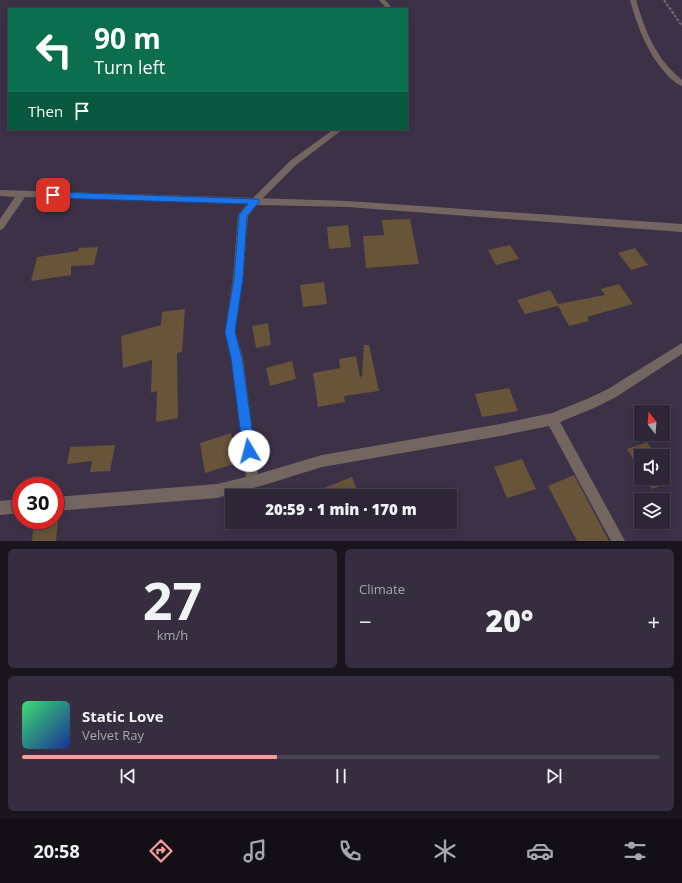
<!DOCTYPE html>
<html lang="en">
<head>
<meta charset="utf-8">
<style>
	:root { --surface:#2e2536; --page:#362d3e; --text:#f1f3f6; --muted:#a7a5ad; --line:#494251; --accent:#f59b99 }
	body { margin:0; font-family:"Open Sans",sans-serif; background:var(--page); color:var(--text); height:100vh; display:flex; flex-direction:column; font-size:15px; white-space:nowrap }
	* { box-sizing:border-box; margin:0 }
	p { font-size:13px; color:var(--muted) }
	.icon { flex:none; width:22px; height:22px; fill:none; stroke:currentColor; stroke-width:2; stroke-linecap:round; stroke-linejoin:round }
	.map { position:relative; height:541px; overflow:hidden }
	.panel { display:flex; flex-direction:column; gap:8px; padding:8px; background:#19141e; flex:1 }
	.panel>* { flex:none }
	.banner { position:absolute; left:8px; top:8px; width:400px; height:122px; border-radius:0px; box-shadow:0 2px 10px #0003,0 0 0 1px var(--line); background:#0b6e4f; color:#fff; overflow:hidden }
	.needle { width:26px; rotate:343deg }
	.buttons { position:absolute; left:634px; top:405px; display:grid; gap:8px }
	.buttons a { display:grid; place-items:center; width:36px; height:36px; border-radius:0px; background:var(--surface); box-shadow:0 2px 10px #0003,0 0 0 1px var(--line); font-size:20px }
	.speed { position:absolute; left:12px; top:477px; display:flex; gap:8px; font-size:20px; font-weight:700; text-align:center }
	.speed>* { display:grid; place-content:center; width:52px; height:52px; border-radius:50%; background:var(--surface); box-shadow:0 2px 10px #0003,0 0 0 1px var(--line); line-height:1 }
	.speed .limit { border:6px solid #d22; background:#fff; color:#111 }
	.pin { position:absolute; display:grid; place-items:center; width:34px; height:34px; color:#fff; margin:-17px; border-radius:8px; box-shadow:0 2px 6px #0006 }
	.me { position:absolute; width:44px; margin:-22px; rotate:352deg; stroke-linejoin:round; filter:drop-shadow(0 0 3px #0008) }
	.turn { display:flex; align-items:center; gap:14px; height:84px; padding:0 20px; font-size:18px }
	.turn .icon { width:52px; height:52px; stroke-width:2.5 }
	.turn b { display:block; font-size:28px; line-height:34px }
	.then { display:flex; align-items:center; height:38px; padding:0 20px; background:#0003; gap:8px; font-size:15px }
	.big { font-size:30px; font-weight:800; line-height:1.1 }
	.panel .widget { flex:1; display:flex; flex-direction:column; justify-content:center; gap:6px; min-width:0; padding:0 14px; border-radius:6px; background:var(--page) }
	.panel .dial { align-items:center; gap:0 }
	.dial b { font-size:52px; line-height:1 }
	.song { display:flex; align-items:center; gap:12px }
	.cover { width:48px; height:48px; border-radius:6px; background:linear-gradient(135deg,hsl(140 70% 55%),hsl(230 70% 35%)) }
	.played { height:4px; border-radius:2px; background:linear-gradient(90deg,var(--accent) 40%,var(--line) 40%) }
	.keys { display:flex; justify-content:space-around; direction:ltr }
	.heat { display:flex; justify-content:space-between; align-items:center; font-size:22px; direction:ltr }
	.panel .tiles { flex:1; display:grid; gap:8px; grid-template-columns:1fr 1fr }
	.widget:last-child { grid-column:span 2 }
	.trip { position:absolute; left:225px; top:489px; width:232px; height:40px; border-radius:0px; background:var(--surface); box-shadow:0 2px 10px #0003,0 0 0 1px var(--line); font-weight:800; line-height:40px; text-align:center }
	.tabs { display:flex; height:64px; justify-content:space-around; align-items:center; background:#120f16; color:var(--muted) }
	.tabs .icon { width:28px; height:28px }
	.tabs .current { color:var(--accent) }
	.tabs b { font-size:18px; color:var(--text) }
	.map>svg:first-child { display:block }
	.building { fill:#675439 }
	.lines { fill:none; stroke-linecap:round; stroke-linejoin:round }
	.path { stroke:#746a7e; stroke-width:2; stroke-dasharray:3 1.5; stroke-linecap:butt }
	.service { fill:#736661; fill-rule:evenodd }
	.minor { fill:#736661; fill-rule:evenodd }
	.route { fill:#1a73e8; stroke:#114b97 }
</style>
</head>
<body>
<div class="map">
<svg width="682" height="541" viewBox="0 0 682 541">
	<rect width="100%" height="100%" fill="#3d3148"/>
	<g class="building">
		<polygon points="410,219 419,264 366,268 363,236 384,235 382,220"/>
		<polygon points="348,225 351,247 329,249 327,227"/>
		<polygon points="510,245 519,259 496,265 488,250"/>
		<polygon points="98,247 94,265 71,266 71,275 31,281 37,257 78,251 79,248"/>
		<polygon points="635,248 648,265 631,270 618,253"/>
		<polygon points="324,282 327,304 303,307 300,285"/>
		<polygon points="619,284 633,304 587,317 589,321 569,326 558,306 525,314 517,300 550,290 558,304 605,295 601,289"/>
		<polygon points="185,309 182,352 177,353 178,418 156,422 157,391 151,393 152,360 123,368 121,336 161,325 162,312"/>
		<polygon points="268,323 271,345 256,348 252,326"/>
		<polygon points="364,345 369,345 379,391 344,396 345,402 318,407 313,373 340,368 339,359 356,356 360,377 362,376"/>
		<polygon points="292,361 296,379 270,386 266,368"/>
		<polygon points="509,388 518,411 482,417 475,394"/>
		<polygon points="231,433 237,463 205,473 200,443"/>
		<polygon points="647,442 656,456 641,456 641,472 627,449"/>
		<polygon points="115,445 110,471 90,472 92,461 67,464 70,447"/>
		<polygon points="522,459 536,489 507,498 494,467"/>
		<polygon points="663,467 672,482 652,489 645,478 663,478"/>
		<polygon points="574,475 609,541 577,541 548,486"/>
		<polygon points="352,477 359,496 306,496 306,495"/>
		<polygon points="34,520 58,520 56,541 32,541"/>
	</g>
	<g class="lines">
		<polyline class="path" points="664,0 682,26"/>
		<g class="service">
			<polygon points="379,0 385,0 393,9 387,9"/>
			<polygon points="334,129 343,129 296,165 258,203 252,203 250,201 290,161"/>
		</g>
		<g class="minor">
			<path d="M630 0H636C646 33 655 57 682 80V86C677 84 671 79 667 75 647 53 638 28 630 0Z"/>
			<polygon points="0,190 348,201 682,224 682,232 348,207 257,205 248,216 243,278 235,332 243,358 258,474 322,455 500,424 552,413 587,399 608,389 682,343 682,354 616,397 594,408 560,422 625,541 611,541 549,426 500,436 322,467 264,485 217,498 55,511 55,497 217,484 246,477 231,358 225,332 233,278 238,215 247,204 25,197 3,229 0,230 0,219 15,197 0,196"/>
			<polygon points="21,499 21,513 0,515 0,501"/>
		</g>
	</g>
	<polygon class="route" points="53,192 258,199 260,201 258,203 247,216 243,278 235,332 242,358 255,451 253,455 249,457 245,455 243,451 231,358 225,332 234,278 239,215 248,204 53,198 49,195"/>
</svg>
<div class="buttons">
<a><svg class="needle" viewBox="-14 -14 28 28"><path d="M0-13l5 13h-10z" fill="#e53935"/><path d="M0 13l5-13h-10z" fill="#a7a5ad"/></svg></a>
<a><svg class="icon" aria-label="sound" viewBox="0 0 24 24"><path d="M4 9h4l5-4v14l-5-4H4zM17 9q2 3 0 6"/></svg></a>
<a><svg class="icon" aria-label="layers" viewBox="0 0 24 24"><path d="M12 4l9 5-9 5-9-5zM3 14l9 5 9-5"/></svg></a>
</div>
<div class="speed"><div class="limit">30</div></div>
<div class="pin" style="left:53px;top:195px;background:#d93025"><svg class="icon" aria-label="arrive" viewBox="0 0 24 24"><path d="M6 21V4h12l-3 4 3 4H6"/></svg></div>
<svg class="me" style="left:249px;top:451px" viewBox="-20 -20 40 40"><circle r="19" fill="#fff"/><path d="M0-13L10 11 0 6-10 11z" fill="#1a73e8"/></svg>
<div class="trip">20:59 · 1 min · 170 m</div>
<div class="banner">
<div class="turn"><svg class="icon" aria-label="left" viewBox="0 0 24 24"><path d="M17 20v-9H6M10 6l-5 5 5 5"/></svg><div><b>90 m</b>Turn left</div></div>
<div class="then">Then<svg class="icon" aria-label="arrive" viewBox="0 0 24 24"><path d="M6 21V4h12l-3 4 3 4H6"/></svg></div>
</div>
</div>
<section class="panel">
<div class="tiles">
<div class="widget dial"><b>27</b><p>km/h</p></div>
<div class="widget"><p>Climate</p>
<div class="heat"><a>−</a><b class="big">20°</b><a>+</a></div>
</div>
<div class="widget">
<div class="song"><i class="cover"></i><div><b>Static Love</b><p>Velvet Ray</p></div></div>
<div class="played"></div>
<div class="keys"><svg class="icon" aria-label="previous" viewBox="0 0 24 24"><path d="M18 5L8 12l10 7zM5 5v14"/></svg><svg class="icon" aria-label="pause" viewBox="0 0 24 24"><path d="M8 5v14M16 5v14"/></svg><svg class="icon" aria-label="next" viewBox="0 0 24 24"><path d="M6 5l10 7-10 7zM19 5v14"/></svg></div>
</div>
</div>
</section>
<nav class="tabs">
<b>20:58</b>
<svg class="icon current" aria-label="directions" viewBox="0 0 24 24"><path d="M12 3l9 9-9 9-9-9zM9 14v-3h6M13 9l2 2-2 2"/></svg>
<svg class="icon" aria-label="music" viewBox="0 0 24 24"><path d="M9 18V5l10-2v13"/><circle cx="6" cy="18" r="3"/><circle cx="16" cy="16" r="3"/></svg>
<svg class="icon" aria-label="phone" viewBox="0 0 24 24"><path d="M5 4h4l2 5-3 2q2 4 5 5l2-3 5 2v4C11 20 4 13 5 4z"/></svg>
<svg class="icon" aria-label="climate" viewBox="0 0 24 24"><path d="M12 3v18M4 7l16 10M4 17L20 7"/></svg>
<svg class="icon" aria-label="car" viewBox="0 0 24 24"><path d="M5 17H2v-5l4-1 3-4h7l3 4 3 1v5h-3M9 17h6M6 11h13"/><circle cx="7" cy="17" r="2"/><circle cx="17" cy="17" r="2"/></svg>
<svg class="icon" aria-label="filters" viewBox="0 0 24 24"><path d="M4 7h16M4 17h16"/><circle cx="9" cy="7" r="2"/><circle cx="15" cy="17" r="2"/></svg>
</nav>
</body>
</html>
